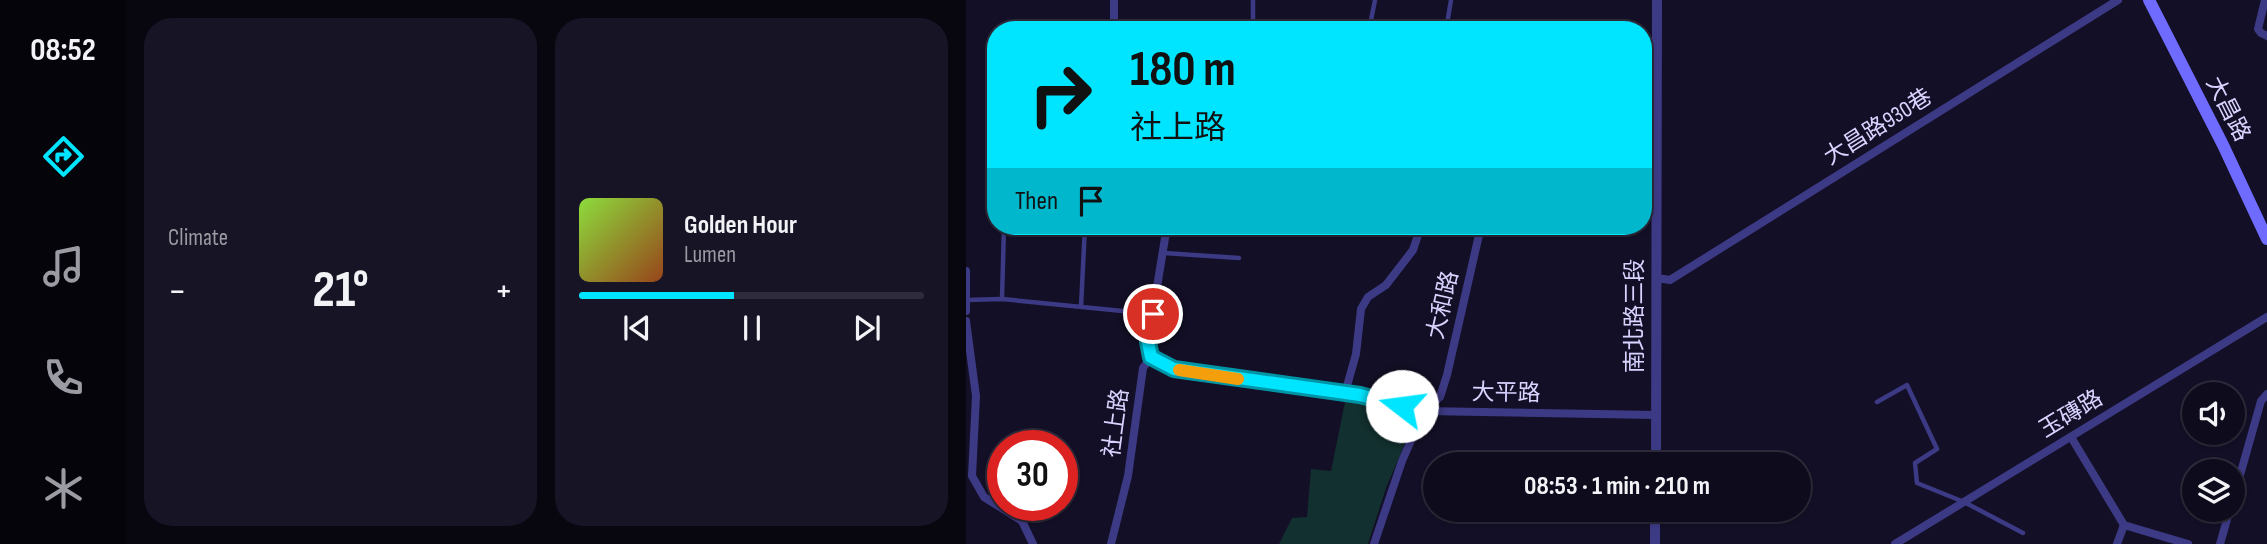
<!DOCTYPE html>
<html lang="en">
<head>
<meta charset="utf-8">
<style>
	:root { --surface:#0e0b1c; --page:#171425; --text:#f1f3f6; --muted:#9b9ba3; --line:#2e2b3b; --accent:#00e5ff }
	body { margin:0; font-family:"Sofia Sans Condensed","Noto Sans TC",sans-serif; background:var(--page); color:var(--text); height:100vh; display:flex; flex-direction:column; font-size:26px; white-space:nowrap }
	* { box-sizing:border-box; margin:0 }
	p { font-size:23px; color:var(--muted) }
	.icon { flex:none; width:38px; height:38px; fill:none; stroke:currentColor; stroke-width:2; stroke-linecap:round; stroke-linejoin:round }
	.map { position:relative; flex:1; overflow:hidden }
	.side { display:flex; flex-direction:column; gap:18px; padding:18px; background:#08060f; width:840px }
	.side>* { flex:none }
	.guide { position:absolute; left:21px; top:21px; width:665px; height:214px; border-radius:28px; box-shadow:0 2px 5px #0004,0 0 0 2px var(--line); background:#00e5ff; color:#111; overflow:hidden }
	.controls { position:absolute; left:1216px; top:382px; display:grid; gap:14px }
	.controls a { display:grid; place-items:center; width:63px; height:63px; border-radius:50%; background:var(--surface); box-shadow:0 2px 5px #0004,0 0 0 2px var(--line); font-size:35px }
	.speed { position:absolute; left:21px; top:430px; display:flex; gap:14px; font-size:35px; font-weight:700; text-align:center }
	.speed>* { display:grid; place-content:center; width:91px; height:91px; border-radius:50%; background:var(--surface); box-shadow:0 2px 5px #0004,0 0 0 2px var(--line); line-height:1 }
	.speed .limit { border:10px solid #d22; background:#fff; color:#111 }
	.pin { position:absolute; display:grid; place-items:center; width:60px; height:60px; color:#fff; margin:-30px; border:4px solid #fff; border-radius:50%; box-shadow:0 2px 7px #0007 }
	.me { position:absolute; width:77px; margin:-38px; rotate:285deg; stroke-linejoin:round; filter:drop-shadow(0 0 5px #0008) }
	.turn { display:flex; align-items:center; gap:24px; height:147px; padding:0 28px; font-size:32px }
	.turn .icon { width:91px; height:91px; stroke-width:2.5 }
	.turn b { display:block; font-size:49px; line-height:60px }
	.then { display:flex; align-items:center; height:66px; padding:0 28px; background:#0003; gap:14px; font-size:26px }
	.big { font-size:52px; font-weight:700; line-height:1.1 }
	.side .card { flex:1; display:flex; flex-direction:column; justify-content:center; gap:10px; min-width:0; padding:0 24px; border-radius:28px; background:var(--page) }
	.song { display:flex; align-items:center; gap:21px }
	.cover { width:84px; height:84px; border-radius:10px; background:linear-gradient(135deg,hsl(90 70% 55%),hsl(20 70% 35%)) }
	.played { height:7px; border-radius:4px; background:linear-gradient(90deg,var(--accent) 45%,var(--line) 45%) }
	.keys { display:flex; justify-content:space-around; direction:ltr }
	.heat { display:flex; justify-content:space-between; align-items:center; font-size:38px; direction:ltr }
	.side .tiles { flex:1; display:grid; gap:18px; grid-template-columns:repeat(2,1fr) }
	.trip { position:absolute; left:457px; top:452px; width:388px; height:70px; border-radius:35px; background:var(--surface); box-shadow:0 2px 5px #0004,0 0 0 2px var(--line); font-weight:700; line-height:70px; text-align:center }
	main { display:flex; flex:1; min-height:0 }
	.dock { display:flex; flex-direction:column; width:126px; justify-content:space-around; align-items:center; background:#06040b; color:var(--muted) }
	.dock .icon { width:49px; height:49px }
	.dock .on { color:var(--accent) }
	.dock b { font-size:32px; color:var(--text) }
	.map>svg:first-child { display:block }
	.green { fill:#12302f }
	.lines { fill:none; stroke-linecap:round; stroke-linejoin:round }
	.service { stroke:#3d3a85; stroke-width:4.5 }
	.minor { stroke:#3d3a85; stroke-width:8 }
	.tertiary { stroke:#3d3a85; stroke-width:10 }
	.secondary { stroke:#6f6bff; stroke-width:12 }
	.route-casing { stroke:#0095a6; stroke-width:18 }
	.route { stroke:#00e5ff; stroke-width:12 }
	.slow { stroke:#f59e0b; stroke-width:12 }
	.labels { text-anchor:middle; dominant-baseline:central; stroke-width:5; stroke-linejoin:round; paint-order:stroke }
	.street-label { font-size:23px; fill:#d9d4ff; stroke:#130f26 }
</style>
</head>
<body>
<main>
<nav class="dock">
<b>08:52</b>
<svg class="icon on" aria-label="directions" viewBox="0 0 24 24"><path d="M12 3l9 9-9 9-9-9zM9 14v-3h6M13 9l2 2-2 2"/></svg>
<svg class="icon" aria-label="music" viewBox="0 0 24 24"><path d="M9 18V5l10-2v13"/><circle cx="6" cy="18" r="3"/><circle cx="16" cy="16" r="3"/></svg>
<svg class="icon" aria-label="phone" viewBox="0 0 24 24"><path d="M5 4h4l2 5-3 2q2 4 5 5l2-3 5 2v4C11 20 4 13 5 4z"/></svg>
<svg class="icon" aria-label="climate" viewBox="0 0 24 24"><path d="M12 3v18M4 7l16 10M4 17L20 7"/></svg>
</nav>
<section class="side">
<div class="tiles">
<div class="card"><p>Climate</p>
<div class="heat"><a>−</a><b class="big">21°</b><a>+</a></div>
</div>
<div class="card">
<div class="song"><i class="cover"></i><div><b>Golden Hour</b><p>Lumen</p></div></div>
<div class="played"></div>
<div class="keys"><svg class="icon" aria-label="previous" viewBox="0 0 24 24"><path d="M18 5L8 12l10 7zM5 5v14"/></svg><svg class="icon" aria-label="pause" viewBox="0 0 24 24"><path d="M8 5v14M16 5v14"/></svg><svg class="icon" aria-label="next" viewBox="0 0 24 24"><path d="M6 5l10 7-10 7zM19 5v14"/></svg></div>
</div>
</div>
</section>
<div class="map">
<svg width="1301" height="544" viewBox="0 0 1301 544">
	<rect width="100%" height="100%" fill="#130f26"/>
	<polygon class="green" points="380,397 451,415 420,488 402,544 313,544 326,518 341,517 345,469 365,471"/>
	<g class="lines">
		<g class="service">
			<polyline points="287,30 287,0"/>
			<polyline points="403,30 409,0"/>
			<polyline points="480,30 485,0"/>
			<polyline points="198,253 273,258"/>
			<polyline points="36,299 38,226"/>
			<polyline points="1,300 36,299 187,314"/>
			<polyline points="115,307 119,226"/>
			<polyline points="911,402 941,385 971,449 949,463 951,483 998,502 1057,533"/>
		</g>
		<g class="minor">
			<polyline points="148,0 148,30"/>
			<polyline points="1299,0 1292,29 1295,33 1301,36"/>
			<polyline points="677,66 691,69"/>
			<polyline points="0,271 0,311"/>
			<polyline points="691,278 704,280 1152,0"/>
			<polyline points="0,321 10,396 6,476 18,497 56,521 67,544"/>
			<polyline points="185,357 208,369 280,381 393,395 458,411 690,415"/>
			<polyline points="379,393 390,354 395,309 402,297 420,285 447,250 455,226"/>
			<polyline points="1105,437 1158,525 1222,544"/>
			<polyline points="1267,500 1295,401 1301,394"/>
			<polyline points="145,544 162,476 177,368 185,357 182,342 201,226"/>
			<polyline points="408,544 436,461 458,411 474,397 481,375 515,226"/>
			<polyline points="929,544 1301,317"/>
			<polyline points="1151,544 1158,525"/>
			<polyline points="1254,544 1264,509"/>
		</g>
		<g class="tertiary">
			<polyline points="690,464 691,0"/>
			<polyline points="689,544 689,509"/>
		</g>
		<polyline class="secondary" points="1183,0 1257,145 1301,239"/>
	</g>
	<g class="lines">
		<g class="route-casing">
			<polyline id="route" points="187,314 182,342 185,357 208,369 394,395 436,406"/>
		</g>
		<use href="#route" class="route"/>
		<polyline class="slow" points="213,370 272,379"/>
	</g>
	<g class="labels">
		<g class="street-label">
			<text transform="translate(1262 109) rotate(63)">大昌路</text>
			<text transform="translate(912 127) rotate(-32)">大昌路930巷</text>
			<text transform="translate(477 305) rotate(-77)">大和路</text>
			<text transform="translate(669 316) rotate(-90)">南北路三段</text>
			<text transform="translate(540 393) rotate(1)">大平路</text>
			<text transform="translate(1105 414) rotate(-31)">玉磚路</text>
			<text transform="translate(150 423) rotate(-82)">社上路</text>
		</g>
	</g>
</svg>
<div class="controls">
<a><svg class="icon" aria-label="sound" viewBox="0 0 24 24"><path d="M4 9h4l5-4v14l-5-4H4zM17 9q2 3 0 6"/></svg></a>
<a><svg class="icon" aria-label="layers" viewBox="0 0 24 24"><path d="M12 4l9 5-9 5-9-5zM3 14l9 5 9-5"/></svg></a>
</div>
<div class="speed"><div class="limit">30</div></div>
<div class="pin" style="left:187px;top:314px;background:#d93025"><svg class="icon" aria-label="arrive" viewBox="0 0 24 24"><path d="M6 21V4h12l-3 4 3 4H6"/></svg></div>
<svg class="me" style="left:436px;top:406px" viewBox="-20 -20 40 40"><circle r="19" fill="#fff"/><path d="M0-13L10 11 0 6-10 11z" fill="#00e5ff"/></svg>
<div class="trip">08:53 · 1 min · 210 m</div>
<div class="guide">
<div class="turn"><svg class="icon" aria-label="right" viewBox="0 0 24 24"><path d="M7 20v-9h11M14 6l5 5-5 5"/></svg><div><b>180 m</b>社上路</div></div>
<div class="then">Then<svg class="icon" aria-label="arrive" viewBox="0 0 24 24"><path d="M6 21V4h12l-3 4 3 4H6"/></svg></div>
</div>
</div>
</main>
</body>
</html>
